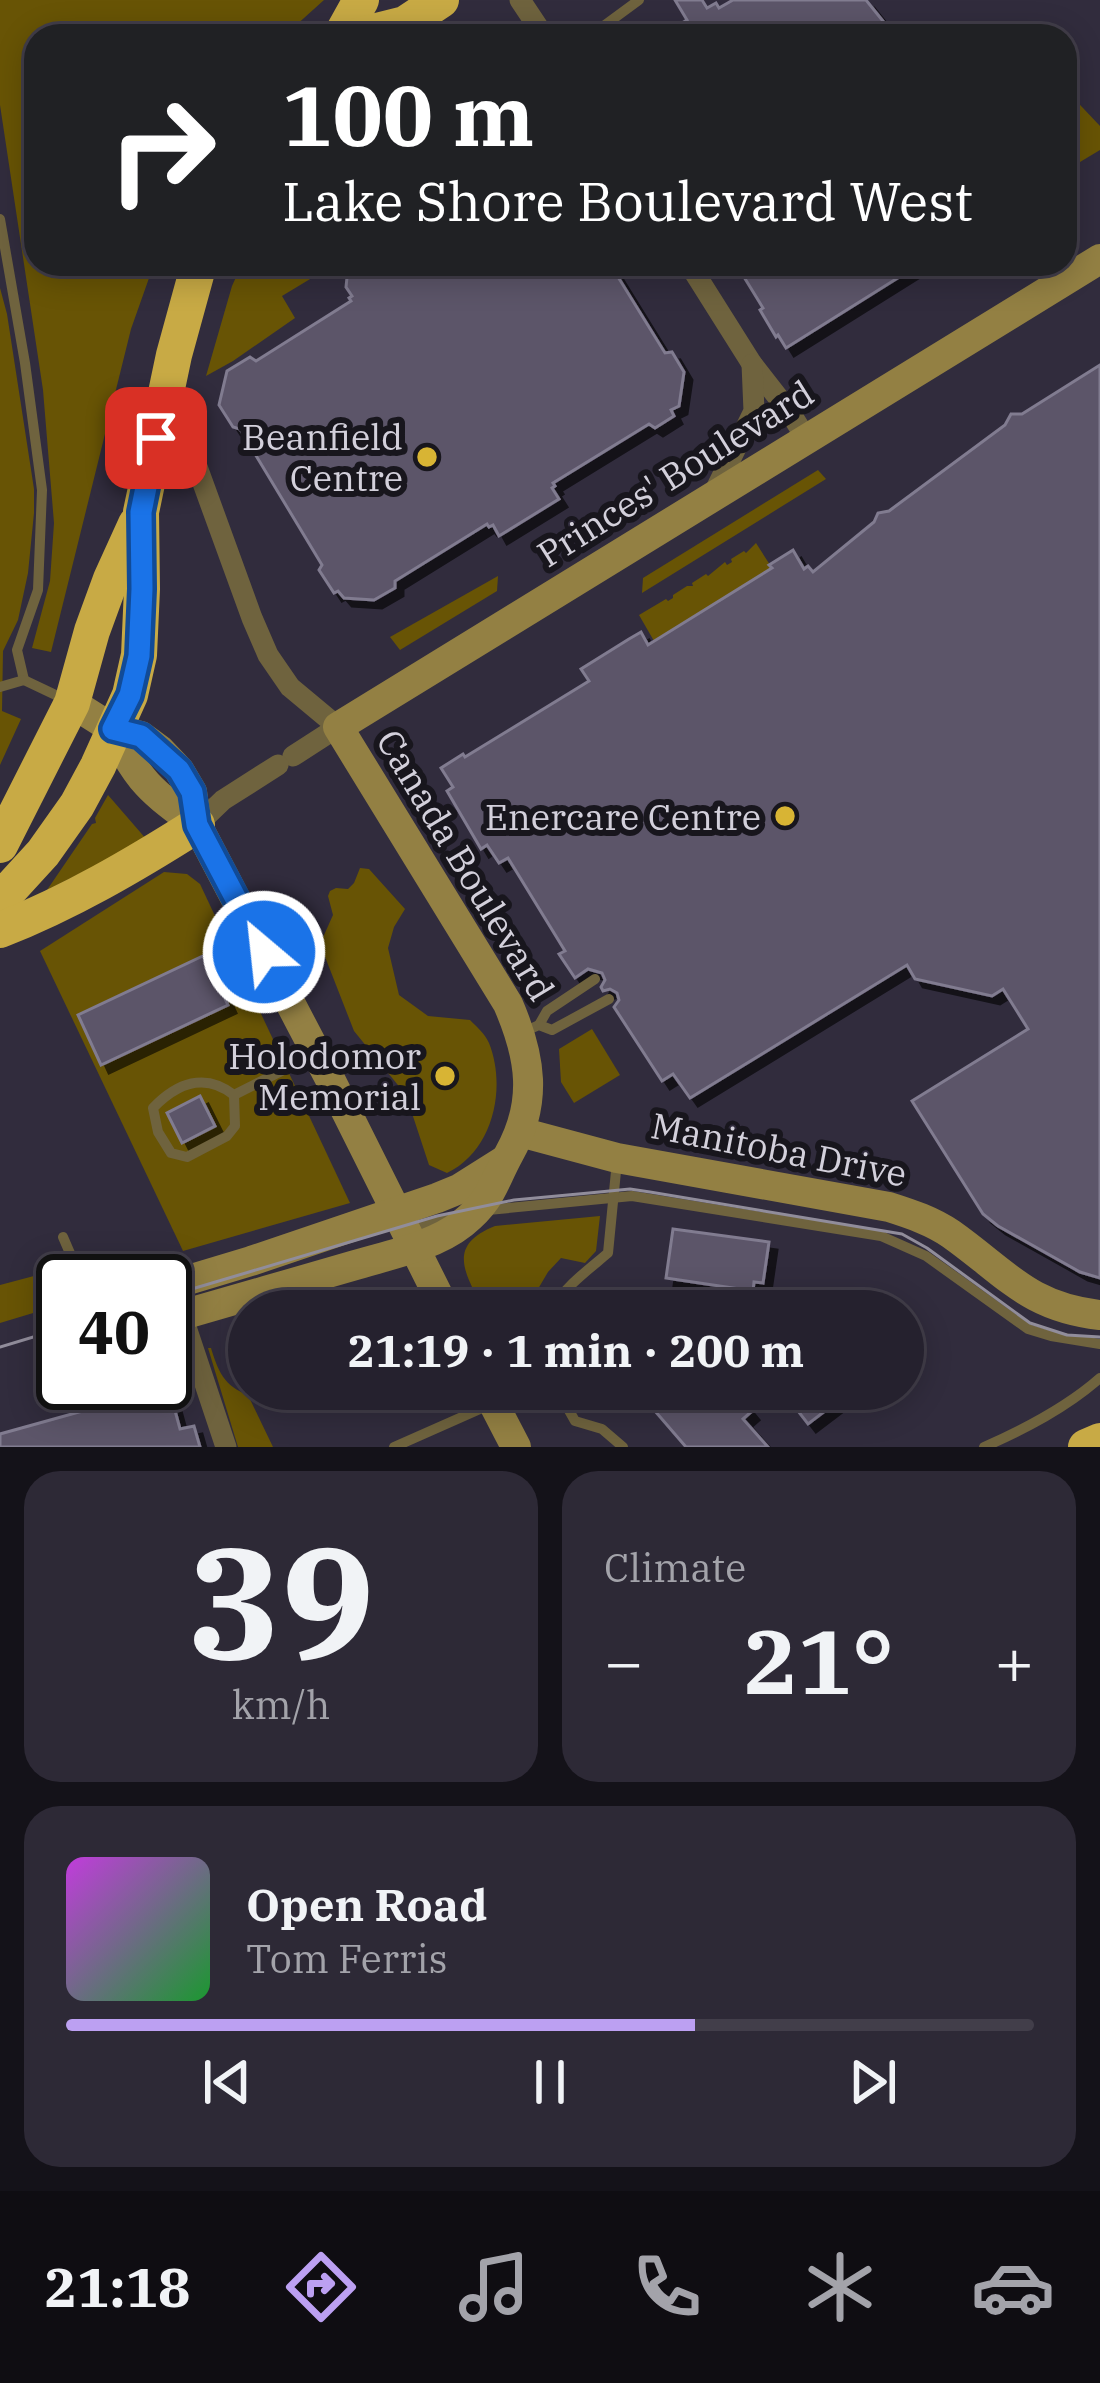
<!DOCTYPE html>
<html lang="en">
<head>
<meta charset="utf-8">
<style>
	:root { --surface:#25212e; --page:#2d2936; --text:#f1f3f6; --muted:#a3a3aa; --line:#423e4a; --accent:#bca0f2 }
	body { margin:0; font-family:"IBM Plex Serif",serif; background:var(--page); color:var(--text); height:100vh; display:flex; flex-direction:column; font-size:45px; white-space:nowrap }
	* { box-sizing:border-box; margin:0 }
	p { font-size:39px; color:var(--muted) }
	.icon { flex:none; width:66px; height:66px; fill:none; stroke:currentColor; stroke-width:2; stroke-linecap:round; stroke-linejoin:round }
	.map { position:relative; height:1447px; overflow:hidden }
	.side { display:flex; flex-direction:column; gap:24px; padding:24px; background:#141219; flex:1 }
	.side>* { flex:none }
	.hud { position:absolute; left:24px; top:24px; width:1053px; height:252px; border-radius:36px; box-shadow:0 6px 30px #0003,0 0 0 3px var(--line); background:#202124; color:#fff; overflow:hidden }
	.speed { position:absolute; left:36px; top:1254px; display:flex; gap:24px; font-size:60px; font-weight:700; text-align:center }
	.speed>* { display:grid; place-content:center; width:156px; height:156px; border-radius:50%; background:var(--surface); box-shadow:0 6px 30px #0003,0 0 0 3px var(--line); line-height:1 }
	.speed .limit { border:6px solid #111; border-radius:18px; background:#fff; color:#111 }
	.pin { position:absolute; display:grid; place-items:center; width:102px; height:102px; color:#fff; margin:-51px; border-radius:24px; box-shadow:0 6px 18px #0006 }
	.me { position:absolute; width:132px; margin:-66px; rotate:332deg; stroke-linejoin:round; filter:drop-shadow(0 0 9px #0008) }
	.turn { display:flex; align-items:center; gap:42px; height:252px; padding:0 60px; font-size:54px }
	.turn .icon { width:156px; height:156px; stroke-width:2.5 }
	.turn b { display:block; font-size:84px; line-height:102px }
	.big { font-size:90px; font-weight:700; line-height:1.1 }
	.side .card { flex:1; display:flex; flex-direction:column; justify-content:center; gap:18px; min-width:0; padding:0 42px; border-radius:36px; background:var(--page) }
	.side .dial { align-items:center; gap:0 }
	.dial b { font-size:156px; line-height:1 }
	.song { display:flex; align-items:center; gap:36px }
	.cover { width:144px; height:144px; border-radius:18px; background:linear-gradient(135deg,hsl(290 70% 55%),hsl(130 70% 35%)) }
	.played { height:12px; border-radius:6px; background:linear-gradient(90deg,var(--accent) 65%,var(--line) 65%) }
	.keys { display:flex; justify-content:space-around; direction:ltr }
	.heat { display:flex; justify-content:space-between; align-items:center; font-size:66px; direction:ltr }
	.side .tiles { flex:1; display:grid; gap:24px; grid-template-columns:1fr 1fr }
	.card:last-child { grid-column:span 2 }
	.trip { position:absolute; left:228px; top:1290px; width:696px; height:120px; border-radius:60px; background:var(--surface); box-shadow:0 6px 30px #0003,0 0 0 3px var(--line); font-weight:700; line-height:120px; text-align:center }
	.tab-bar { display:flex; height:192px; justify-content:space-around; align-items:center; background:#0f0d12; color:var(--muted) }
	.tab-bar .icon { width:84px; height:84px }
	.tab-bar .selected { color:var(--accent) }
	.tab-bar b { font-size:54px; color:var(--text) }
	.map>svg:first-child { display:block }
	.green { fill:#685405 }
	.building { fill:#5b5569; stroke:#817b90; stroke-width:3; filter:url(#shadow) }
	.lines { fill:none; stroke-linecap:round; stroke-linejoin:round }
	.lane { stroke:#6f633e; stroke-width:10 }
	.street { stroke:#6f633e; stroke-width:21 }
	.secondary { stroke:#938043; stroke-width:30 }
	.highway { stroke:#c8aa45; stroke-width:36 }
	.tram { stroke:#918d9b; stroke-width:3 }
	.route-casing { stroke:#114b97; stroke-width:30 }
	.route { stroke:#1a73e8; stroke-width:21 }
	.poi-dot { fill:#d8b434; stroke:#18161d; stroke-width:4.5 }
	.labels { text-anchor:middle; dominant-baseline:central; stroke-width:12; stroke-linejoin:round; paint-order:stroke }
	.poi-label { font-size:36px; fill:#d3d0db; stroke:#18161d; text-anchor:end }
	.street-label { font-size:36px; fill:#d3d0db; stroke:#18161d }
</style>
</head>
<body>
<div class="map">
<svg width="1100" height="1447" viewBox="0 0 1100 1447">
	<defs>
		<filter id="shadow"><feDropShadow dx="8" dy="8" stdDeviation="0" flood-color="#0009"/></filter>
	</defs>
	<rect width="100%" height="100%" fill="#312c3d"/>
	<g class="green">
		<polygon points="0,0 324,0 284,36 36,36 36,264 154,264 131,329 51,652 32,648 50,581 54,523 43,390 0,105"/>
		<polygon points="1065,89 1100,126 1100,150 1065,171"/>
		<polygon points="242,264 335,264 282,296 295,318 233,361 206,376 232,286"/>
		<polygon points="0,288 7,314 34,489 34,513 28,573 18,620 3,651 2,711 21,719 0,765"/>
		<polygon points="818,470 826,479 642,593 643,578"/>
		<polygon points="756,543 772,568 654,641 639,615 666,599 668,601 673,598 673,595 687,586 693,586 692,583 706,574 708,576 725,562 727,565 732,562 731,559 744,551 746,553"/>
		<polygon points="498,576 497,591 400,650 390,637"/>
		<polygon points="108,795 147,840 47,890 92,824 96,823 95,818"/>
		<path d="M360 868 369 869 405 909 394 927 388 948 399 995 428 1016 470 1020C477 1027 485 1034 489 1043 507 1088 493 1151 447 1173L429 1165 406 1095 354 1031 320 944 333 915 328 896 330 891 336 888 348 889 354 883Z"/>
		<polygon points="164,872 187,874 200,884 350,1203 183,1251 40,951"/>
		<polygon points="592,1029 620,1075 574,1103 561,1082 559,1049"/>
		<path d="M600 1216 596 1251 585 1263 561 1258 548 1272 525 1311H484C466 1274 445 1246 495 1226Z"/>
		<polygon points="49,1272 61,1272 72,1281 63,1281 63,1304 0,1323 0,1285"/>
		<path d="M208 1348H211C218 1371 224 1386 248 1395L273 1447H238Z"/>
	</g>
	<g class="building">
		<polygon points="675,0 702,0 707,8 716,3 719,8 733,0 866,0 895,36 659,36 687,20"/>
		<polygon points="356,264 610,264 665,353 672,352 684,372 679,406 671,410 674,416 655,428 649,424 553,483 555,486 552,488 559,499 499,536 493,525 489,527 487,524 395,581 395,588 374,600 344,598 338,591 334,593 319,570 322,565 240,429 233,427 219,405 227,371 250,357 256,361 351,301 349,298 352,296 346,287 348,268"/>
		<polygon points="736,264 920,264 786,348 778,335 776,337 760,310 763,308"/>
		<polygon points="1100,365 1100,1278 1080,1272 998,1226 983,1214 912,1101 1028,1029 1003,989 992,996 915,979 907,965 690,1098 673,1074 662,1081 614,1007 619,1000 617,993 610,989 603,991 601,987 605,980 602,973 588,969 575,978 559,954 565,951 508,858 499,863 487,845 481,849 447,791 453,787 441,768 463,754 465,757 589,681 581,669 629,639 641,632 648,645 772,568 769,565 793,550 804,569 808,566 813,572 874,522 878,513 889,511 1005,425 1011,414 1022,414"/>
		<polygon points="205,955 228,1005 101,1065 78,1015"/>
		<polygon points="200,1096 215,1126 182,1143 167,1113"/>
		<polygon points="673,1229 769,1242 763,1283 754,1282 753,1291 666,1278"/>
		<polygon points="636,1389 732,1389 751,1412 743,1419 768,1447 686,1447"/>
		<polygon points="781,1389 854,1389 808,1424"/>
		<polygon points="170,1392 180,1429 194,1426 200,1447 0,1447 0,1434 104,1405 106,1410"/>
	</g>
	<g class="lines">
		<g class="lane">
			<polyline points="590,36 639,0"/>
			<polyline points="0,219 25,363 42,490 38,590 17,650 24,680"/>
			<polyline points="0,687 24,680 64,699"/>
			<polyline points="539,1025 547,1011 595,979"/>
			<polyline points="521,1033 539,1025 552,1030 609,999"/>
			<path d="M234 1095C205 1072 177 1083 153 1108L158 1132 171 1153 187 1157 227 1136 235 1126 234 1095 315 1054"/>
			<polyline points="488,1210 632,1196 881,1236 926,1256 1028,1329 1051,1336 1100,1344"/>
			<polyline points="412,1228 452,1217"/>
			<polyline points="63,1237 82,1281"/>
			<path d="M551 1311C563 1288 588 1270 608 1253L617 1161"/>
			<polyline points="557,1389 575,1421 602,1429 623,1447"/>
			<polyline points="394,1447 489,1405"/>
			<path d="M984 1447C1025 1429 1066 1408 1100 1378"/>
		</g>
		<g class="street">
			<polyline points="520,0 544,36"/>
			<polyline points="689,264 752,364 791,414 806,438"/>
			<polyline points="164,401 192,453 252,618 268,655 290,687 338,727 293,756"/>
			<polyline points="712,497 754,411 752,364"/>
			<polyline points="197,825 223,800 278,765"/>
			<polyline points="182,1315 226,1447"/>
		</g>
		<g class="secondary">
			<polyline points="72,703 113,729 141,736 160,750 179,770 192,792 197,825 331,1081 446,1311"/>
			<path d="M113 729C137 781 152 792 197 825"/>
			<path d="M520 1132 617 1158 889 1207C911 1214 932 1221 951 1234 1006 1273 1028 1307 1100 1315"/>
			<polyline points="165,1287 251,1261 437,1198 459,1189 505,1160"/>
			<path d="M182 1315C239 1299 295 1282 352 1266 388 1255 433 1247 463 1223 492 1200 493 1183 509 1154 538 1102 531 1057 508 1004L338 727 1100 259"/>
			<polyline points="486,1389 516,1447"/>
		</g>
		<g class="highway">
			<polyline points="341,36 361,0"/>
			<polyline points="357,36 405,24 441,0"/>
			<polyline points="0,845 72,703 92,631 111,579 136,524"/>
			<polyline points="0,900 43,853 77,805 98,766 130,695 139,655 142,589 141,512 174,355 199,264"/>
			<path d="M0 930C69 903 134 865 197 825"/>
			<polyline points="1086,1447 1100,1441"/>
		</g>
		<g class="tram">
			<polyline points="165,1297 437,1216 514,1200 589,1193 630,1189 650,1192 902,1234 927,1248 1030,1323 1067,1335 1100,1337"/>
			<polyline points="0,1347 63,1328"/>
		</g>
	</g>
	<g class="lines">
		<g class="route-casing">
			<polyline id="route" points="156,438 141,512 142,589 139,656 130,695 113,729 141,736 179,770 192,792 197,825 264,952"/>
		</g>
		<use href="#route" class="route"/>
	</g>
	<g class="poi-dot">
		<circle cx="427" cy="457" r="12"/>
		<circle cx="785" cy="816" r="12"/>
		<circle cx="445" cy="1076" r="12"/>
	</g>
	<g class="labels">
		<g class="poi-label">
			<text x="403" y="436">Beanfield<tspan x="403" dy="41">Centre</tspan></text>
			<text x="761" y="816">Enercare Centre</text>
			<text x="421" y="1055">Holodomor<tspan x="421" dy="41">Memorial</tspan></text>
		</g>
		<g class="street-label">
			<text transform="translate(675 473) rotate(-32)">Princes' Boulevard</text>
			<text transform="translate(466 865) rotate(59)">Canada Boulevard</text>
			<text transform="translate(779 1149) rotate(11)">Manitoba Drive</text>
		</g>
	</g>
</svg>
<div class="speed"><div class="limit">40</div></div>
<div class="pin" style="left:156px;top:438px;background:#d93025"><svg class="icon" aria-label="arrive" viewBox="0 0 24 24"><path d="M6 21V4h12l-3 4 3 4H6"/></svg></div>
<svg class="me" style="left:264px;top:952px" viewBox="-20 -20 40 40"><circle r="17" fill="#1a73e8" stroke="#fff" stroke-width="3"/><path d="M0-11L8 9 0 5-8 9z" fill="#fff"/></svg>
<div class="trip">21:19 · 1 min · 200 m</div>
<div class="hud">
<div class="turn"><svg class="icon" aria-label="right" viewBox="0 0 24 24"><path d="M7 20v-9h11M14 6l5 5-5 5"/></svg><div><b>100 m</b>Lake Shore Boulevard West</div></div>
</div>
</div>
<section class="side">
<div class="tiles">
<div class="card dial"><b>39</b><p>km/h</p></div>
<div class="card"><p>Climate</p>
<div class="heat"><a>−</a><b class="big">21°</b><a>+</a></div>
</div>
<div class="card">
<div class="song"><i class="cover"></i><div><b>Open Road</b><p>Tom Ferris</p></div></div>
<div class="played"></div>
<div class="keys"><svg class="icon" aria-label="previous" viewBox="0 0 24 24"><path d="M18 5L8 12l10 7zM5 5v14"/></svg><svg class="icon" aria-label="pause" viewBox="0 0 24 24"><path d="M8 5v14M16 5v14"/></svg><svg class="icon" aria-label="next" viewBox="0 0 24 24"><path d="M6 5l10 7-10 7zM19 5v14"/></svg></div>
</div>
</div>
</section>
<nav class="tab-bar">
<b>21:18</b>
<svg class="icon selected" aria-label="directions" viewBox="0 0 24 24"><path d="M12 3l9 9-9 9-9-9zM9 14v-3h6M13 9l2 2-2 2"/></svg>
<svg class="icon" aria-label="music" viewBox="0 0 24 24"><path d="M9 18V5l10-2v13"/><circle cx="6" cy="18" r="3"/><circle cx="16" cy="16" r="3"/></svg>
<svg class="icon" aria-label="phone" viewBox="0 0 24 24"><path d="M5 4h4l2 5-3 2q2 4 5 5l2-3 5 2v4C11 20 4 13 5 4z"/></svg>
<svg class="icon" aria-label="climate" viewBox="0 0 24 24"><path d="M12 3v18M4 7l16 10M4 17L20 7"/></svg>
<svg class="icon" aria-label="car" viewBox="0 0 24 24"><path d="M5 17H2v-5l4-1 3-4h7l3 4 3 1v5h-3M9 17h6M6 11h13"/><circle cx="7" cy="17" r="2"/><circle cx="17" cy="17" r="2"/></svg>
</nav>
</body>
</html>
